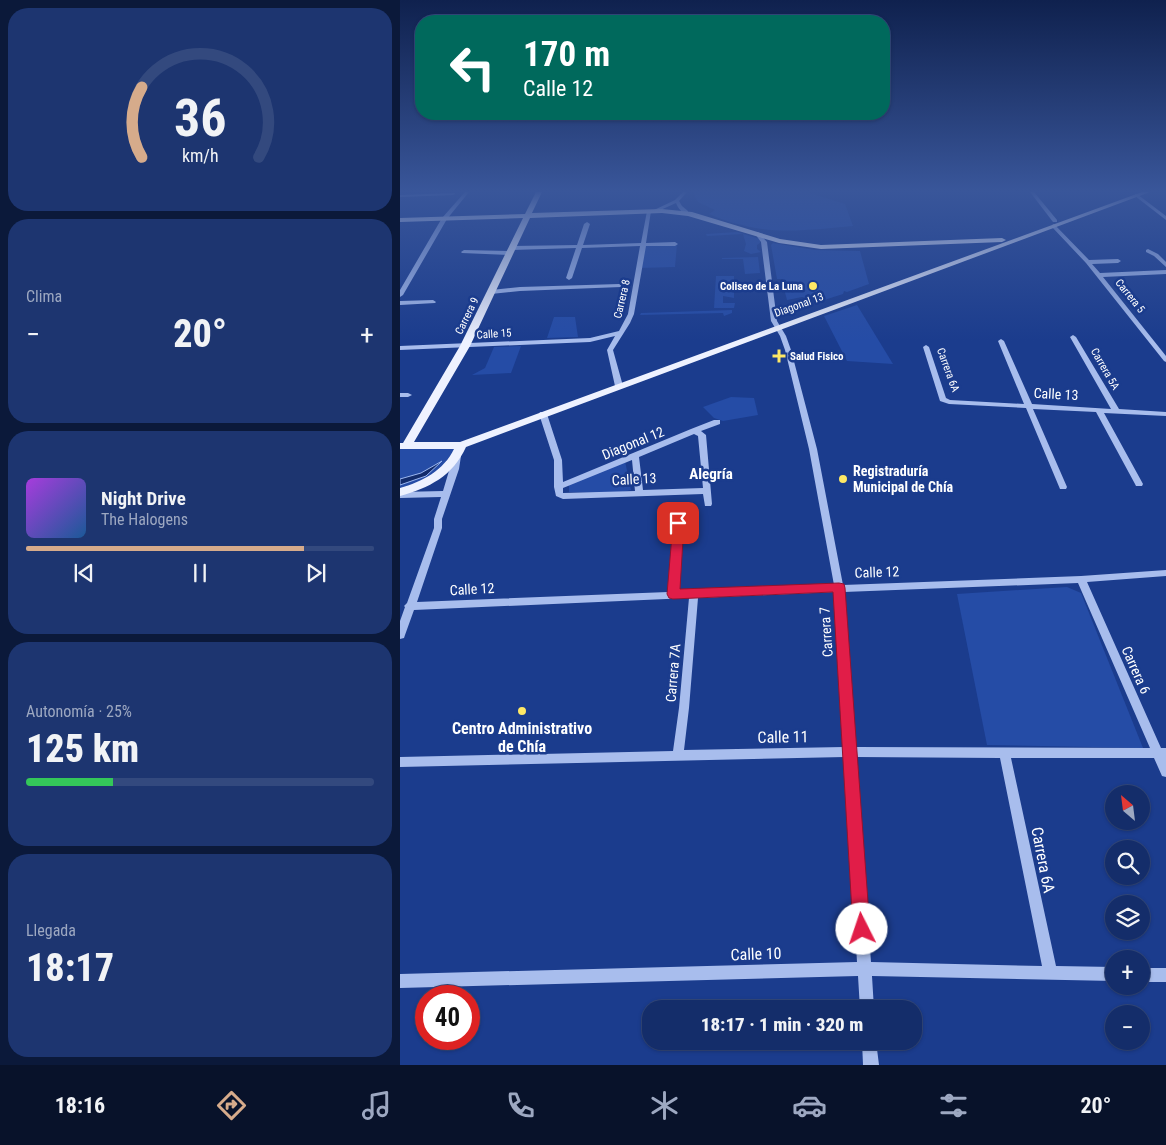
<!DOCTYPE html>
<html lang="es">
<head>
<meta charset="utf-8">
<style>
	:root { --surface:#142d6a; --page:#1d3570; --text:#f1f3f6; --muted:#9da8c1; --line:#33497e; --accent:#d6ab8b }
	body { margin:0; font-family:"Roboto Condensed",sans-serif; background:var(--page); color:var(--text); height:100vh; display:flex; flex-direction:column; font-size:19px; white-space:nowrap }
	* { box-sizing:border-box; margin:0 }
	p { font-size:16px; color:var(--muted) }
	.icon { flex:none; width:28px; height:28px; fill:none; stroke:currentColor; stroke-width:2; stroke-linecap:round; stroke-linejoin:round }
	.map { position:relative; flex:1; overflow:hidden }
	.side { display:flex; flex-direction:column; gap:8px; padding:8px; background:#0b193a; width:400px }
	.side>* { flex:none }
	.top-card { position:absolute; left:15px; top:15px; width:475px; height:105px; border-radius:20px; box-shadow:0 1px 4px #0004,0 0 0 1px var(--line); background:#00695c; color:#fff; overflow:hidden }
	.needle { width:32px; rotate:332deg }
	.fabs { position:absolute; left:705px; top:785px; display:grid; gap:10px }
	.fabs a { display:grid; place-items:center; width:45px; height:45px; border-radius:50%; background:var(--surface); box-shadow:0 1px 4px #0004,0 0 0 1px var(--line); font-size:25px }
	.speed { position:absolute; left:15px; top:985px; display:flex; gap:10px; font-size:25px; font-weight:700; text-align:center }
	.speed>* { display:grid; place-content:center; width:65px; height:65px; border-radius:50%; background:var(--surface); box-shadow:0 1px 4px #0004,0 0 0 1px var(--line); line-height:1 }
	.speed .limit { border:8px solid #d22; background:#fff; color:#111 }
	.pin { position:absolute; display:grid; place-items:center; width:42px; height:42px; color:#fff; margin:-21px; border-radius:10px; box-shadow:0 2px 8px #0006 }
	.me { position:absolute; width:55px; margin:-28px; rotate:356deg; stroke-linejoin:round; filter:drop-shadow(0 0 4px #0008) }
	.turn { display:flex; align-items:center; gap:18px; height:105px; padding:0 25px; font-size:22px }
	.turn .icon { width:65px; height:65px; stroke-width:2.5 }
	.turn b { display:block; font-size:35px; line-height:42px }
	.big { font-size:38px; font-weight:800; line-height:1.1 }
	.side .tile { flex:1; display:flex; flex-direction:column; justify-content:center; gap:8px; min-width:0; padding:0 18px; border-radius:20px; background:var(--page) }
	.side .dial { align-items:center; gap:0 }
	.dial svg { height:130px; overflow:visible; fill:none; stroke:var(--line); stroke-width:7; stroke-linecap:round; text-anchor:middle }
	.dial text { fill:var(--text); stroke:none }
	.song { display:flex; align-items:center; gap:15px }
	.cover { width:60px; height:60px; border-radius:8px; background:linear-gradient(135deg,hsl(280 70% 55%),hsl(210 70% 35%)) }
	.played { height:5px; border-radius:2px; background:linear-gradient(90deg,var(--accent) 80%,var(--line) 80%) }
	.keys { display:flex; justify-content:space-around; direction:ltr }
	.heat { display:flex; justify-content:space-between; align-items:center; font-size:28px; direction:ltr }
	.charge { height:8px; border-radius:4px; background:linear-gradient(90deg,#34c759 25%,var(--line) 0) }
	.trip { position:absolute; left:242px; top:1000px; width:280px; height:50px; border-radius:20px; background:var(--surface); box-shadow:0 1px 4px #0004,0 0 0 1px var(--line); font-weight:800; line-height:50px; text-align:center }
	.menu { display:flex; height:80px; justify-content:space-around; align-items:center; background:#08122a; color:var(--muted) }
	.menu .icon { width:35px; height:35px }
	.menu .on { color:var(--accent) }
	.menu b { font-size:22px; color:var(--text) }
	main { display:flex; flex:1; min-height:0 }
	.map>svg:first-child { display:block }
	.green { fill:#254ca6 }
	.water { fill:#122b6b; stroke:#9bb6ef }
	.lines { fill:none; stroke-linecap:round; stroke-linejoin:round }
	.minor { fill:#a8bded; fill-rule:evenodd }
	.major { fill:#eef2ff; fill-rule:evenodd }
	.route { fill:#e11d48; stroke:#92132f }
	.poi-dot { fill:#fee865; stroke:#1b3c8d; stroke-width:2 }
	.labels { text-anchor:middle; dominant-baseline:central; stroke-width:5; stroke-linejoin:round; paint-order:stroke }
	.far-poi-label { font-size:11px; font-weight:bold; fill:#fff; stroke:#1b3c8d; text-anchor:end }
	.far-street-label { font-size:11px; fill:#fff; stroke:#1b3c8d }
	.street-label { font-size:14px; fill:#fff; stroke:#1b3c8d }
	.poi-label { font-size:14px; font-weight:bold; fill:#fff; stroke:#1b3c8d; text-anchor:start }
	.neighbourhood-label { font-size:15px; font-weight:bold; fill:#fff; stroke:#1b3c8d }
	.near-poi-label { font-size:16px; font-weight:bold; fill:#fff; stroke:#1b3c8d }
	.near-street-label { font-size:16px; fill:#fff; stroke:#1b3c8d }
</style>
</head>
<body>
<main>
<section class="side">
<div class="tile dial"><svg viewBox="0 0 100 80">
<path d="M14 69A42 42 0 1 1 86 69"/>
<path d="M14 69A42 42 0 0 1 14 26" stroke="#d6ab8b"/>
<text x="50" y="56" font-size="32" font-weight="700">36</text>
<text x="50" y="72" font-size="11">km/h</text>
</svg></div>
<div class="tile"><p>Clima</p>
<div class="heat"><a>−</a><b class="big">20°</b><a>+</a></div>
</div>
<div class="tile">
<div class="song"><i class="cover"></i><div><b>Night Drive</b><p>The Halogens</p></div></div>
<div class="played"></div>
<div class="keys"><svg class="icon" aria-label="previous" viewBox="0 0 24 24"><path d="M18 5L8 12l10 7zM5 5v14"/></svg><svg class="icon" aria-label="pause" viewBox="0 0 24 24"><path d="M8 5v14M16 5v14"/></svg><svg class="icon" aria-label="next" viewBox="0 0 24 24"><path d="M6 5l10 7-10 7zM19 5v14"/></svg></div>
</div>
<div class="tile"><p>Autonomía · 25%</p><b class="big">125 km</b><div class="charge"></div></div>
<div class="tile"><p>Llegada</p><b class="big">18:17</b></div>
</section>
<div class="map">
<svg width="766" height="1065" viewBox="0 0 766 1065">
	<rect width="100%" height="100%" fill="#1b3c8d"/>
	<g class="green">
		<path d="M293 192H407L445 204 453 226C417 229 378 235 342 225 330 223 319 218 309 214L315 210 298 202Z"/>
		<polygon points="337,232 360,239 360,243 357,245 357,249 361,252 351,254 344,251 346,244 343,234 307,236 306,234"/>
		<polygon points="373,243 415,250 460,251 469,284 447,292 444,291 443,294 421,301 402,297 387,300 382,281 383,279 377,279 371,245"/>
		<polygon points="277,244 275,267 239,268 243,245"/>
		<polygon points="358,257 360,273 345,274 343,259 322,259 322,258"/>
		<polygon points="316,276 334,276 334,298 323,296 323,303 335,303 334,308 314,308"/>
		<polygon points="457,305 493,364 447,361 424,316"/>
		<polygon points="332,310 332,313 324,316 323,313 240,315 241,313"/>
		<polygon points="154,317 175,317 178,337 147,338"/>
		<polygon points="121,346 111,373 72,375 85,368 94,347"/>
		<polygon points="331,397 354,398 358,415 323,421 314,418 303,407"/>
		<polygon points="0,447 57,447 35,476 0,490"/>
		<polygon points="225,461 231,490 218,493 169,492 169,485"/>
		<polygon points="667,587 681,593 743,748 587,745 557,594"/>
	</g>
	<polygon class="water" points="42,461 26,476 0,485 0,479 21,473"/>
	<g class="lines">
		<g class="minor">
			<polygon points="65,192 69,192 47,219 3,295 0,297 0,290 42,218"/>
			<path d="M283 192H287L279 201 282 206 288 211V213C282 214 278 208 276 203L256 212 252 211 275 200Z"/>
			<polygon points="630,192 634,192 657,220 657,222 653,222"/>
			<polygon points="55,193 55,194 53,195 0,197 0,195"/>
			<polygon points="737,194 766,216 766,220 735,196 735,194"/>
			<polygon points="249,210 251,211 246,243 275,242 278,244 275,246 246,246 234,314 230,323 213,350 223,386 221,387 217,387 215,386 207,350 215,336 190,342 0,350 0,346 190,338 219,331 228,314 240,246 182,248 172,278 169,280 166,278 176,248 112,250 109,248 112,246 177,245 184,224 187,222 190,224 183,245 241,243 247,211"/>
			<polygon points="654,224 689,260 718,259 721,261 718,263 692,264 700,273 766,270 766,274 703,277 766,356 766,362 764,361 686,263 652,227 652,225"/>
			<path d="M358 232 367 242 377 321 386 336 391 350 417 449 443 585 681 576 766 570V576L687 582 761 748H766V777L762 776 754 758H611L656 966 714 967V981L472 976 474 1009H460L458 976 0 988V974L457 962 445 757 0 767V757L273 751 279 708 289 598 14 610 5 635 4 638 0 639V621L5 607 4 606 7 603 34 528V519L41 497 0 498V492L43 491 54 454H57L61 456 59 469 42 519V528L17 602 268 592 274 523 278 520 282 523 278 592 434 585 409 449 385 350 380 336 371 321 361 242 355 234ZM678 583 750 748 455 747 444 592ZM435 592 444 747 284 750 289 708 298 598ZM456 757 600 758 642 966 471 962Z"/>
			<polygon points="748,249 758,254 766,262 766,267 754,256 746,252 746,250"/>
			<polygon points="64,250 109,251 112,253 109,255 62,253 61,252"/>
			<polygon points="219,284 221,285 221,287 120,291 91,294 88,292 91,290 120,287"/>
			<polygon points="33,300 36,302 35,303 0,305 0,301"/>
			<polygon points="673,335 676,337 719,409 766,412 766,416 704,413 743,484 742,486 736,486 735,484 696,412 633,409 667,487 666,489 660,489 626,408 549,404 540,401 523,347 526,345 529,347 546,398 550,400 624,404 598,341 601,339 604,341 632,404 711,409 670,337"/>
			<polygon points="0,393 8,393 12,395 8,397 0,397"/>
			<path d="M140 412H143L147 414 162 460 163 482 291 429 314 420H320V424L301 431 306 435 312 504 311 506H305L303 494 163 499 156 496 154 487V460L139 414ZM294 434 298 436 303 488 243 490 239 457ZM232 460 235 491 163 493V488Z"/>
			<rect x="741" y="968" width="25" height="14"/>
			<polygon points="462,1041 476,1041 479,1065 463,1065"/>
		</g>
		<path class="major" d="M136 192H142L132 213 262 209 292 212 380 239 421 245 602 238 606 240 602 242 421 249 379 243 288 216 262 213 130 218 70 346 14 442H60L742 192H750L66 447C53 476 29 488 0 496V488C22 482 44 470 54 449H0V443H3L60 346 123 218 0 222V218L125 214Z"/>
	</g>
	<linearGradient id="sky" x2="0" y2="1"><stop stop-color="#0f214e"/><stop offset="0.56" stop-color="#39569a"/><stop offset="1" stop-color="#39569a" stop-opacity="0"/></linearGradient>
	<rect width="766" height="341" fill="url(#sky)"/>
	<polygon class="route" points="278,519 284,523 280,589 439,583 444,584 445,588 470,929 468,936 462,938 456,936 453,929 433,592 273,599 269,598 267,594 273,523"/>
	<g class="poi-dot">
		<circle cx="413" cy="286" r="5"/>
		<path d="M376.5 348.5h5v5h5v5h-5v5h-5v-5h-5v-5h5z"/>
		<circle cx="443" cy="479" r="5"/>
		<circle cx="122" cy="711" r="5"/>
	</g>
	<g class="labels">
		<g class="far-poi-label">
			<text x="403" y="286">Coliseo de La Luna</text>
			<text x="390" y="356" text-anchor="start">Salud Fisico</text>
		</g>
		<g class="far-street-label">
			<text transform="translate(730 296) rotate(51)">Carrera 5</text>
			<text transform="translate(222 299) rotate(-77)">Carrera 8</text>
			<text transform="translate(399 305) rotate(-20)">Diagonal 13</text>
			<text transform="translate(67 316) rotate(-64)">Carrera 9</text>
			<text transform="translate(94 334) rotate(-4)">Calle 15</text>
			<text transform="translate(705 369) rotate(60)">Carrera 5A</text>
			<text transform="translate(548 370) rotate(70)">Carrera 6A</text>
		</g>
		<g class="street-label">
			<text transform="translate(656 394) rotate(3)">Calle 13</text>
			<text transform="translate(233 443) rotate(-22)">Diagonal 12</text>
			<text transform="translate(234 479) rotate(-3)">Calle 13</text>
			<text transform="translate(477 572) rotate(-2)">Calle 12</text>
			<text transform="translate(72 589) rotate(-3)">Calle 12</text>
			<text transform="translate(426 632) rotate(-94)">Carrera 7</text>
			<text transform="translate(736 670) rotate(66)">Carrera 6</text>
			<text transform="translate(273 673) rotate(-85)">Carrera 7A</text>
		</g>
		<g class="poi-label">
			<text x="453" y="471">Registraduría<tspan x="453" dy="16">Municipal de Chía</tspan></text>
		</g>
		<g class="neighbourhood-label">
			<text x="311" y="474">Alegría</text>
		</g>
		<g class="near-poi-label">
			<text x="122" y="728">Centro Administrativo<tspan x="122" dy="18">de Chía</tspan></text>
		</g>
		<g class="near-street-label">
			<text transform="translate(383 737) rotate(-1)">Calle 11</text>
			<text transform="translate(643 860) rotate(79)">Carrera 6A</text>
			<text transform="translate(356 954) rotate(-2)">Calle 10</text>
		</g>
	</g>
</svg>
<div class="fabs">
<a><svg class="needle" viewBox="-14 -14 28 28"><path d="M0-13l5 13h-10z" fill="#e53935"/><path d="M0 13l5-13h-10z" fill="#9da8c1"/></svg></a>
<a><svg class="icon" aria-label="search" viewBox="0 0 24 24"><circle cx="10" cy="10" r="6"/><path d="M15 15l6 6"/></svg></a>
<a><svg class="icon" aria-label="layers" viewBox="0 0 24 24"><path d="M12 4l9 5-9 5-9-5zM3 14l9 5 9-5"/></svg></a>
<a>+</a>
<a>−</a>
</div>
<div class="speed"><div class="limit">40</div></div>
<div class="pin" style="left:278px;top:523px;background:#d93025"><svg class="icon" aria-label="arrive" viewBox="0 0 24 24"><path d="M6 21V4h12l-3 4 3 4H6"/></svg></div>
<svg class="me" style="left:462px;top:929px" viewBox="-20 -20 40 40"><circle r="19" fill="#fff"/><path d="M0-13L10 11 0 6-10 11z" fill="#e11d48"/></svg>
<div class="trip">18:17 · 1 min · 320 m</div>
<div class="top-card">
<div class="turn"><svg class="icon" aria-label="left" viewBox="0 0 24 24"><path d="M17 20v-9H6M10 6l-5 5 5 5"/></svg><div><b>170 m</b>Calle 12</div></div>
</div>
</div>
</main>
<nav class="menu">
<b>18:16</b>
<svg class="icon on" aria-label="directions" viewBox="0 0 24 24"><path d="M12 3l9 9-9 9-9-9zM9 14v-3h6M13 9l2 2-2 2"/></svg>
<svg class="icon" aria-label="music" viewBox="0 0 24 24"><path d="M9 18V5l10-2v13"/><circle cx="6" cy="18" r="3"/><circle cx="16" cy="16" r="3"/></svg>
<svg class="icon" aria-label="phone" viewBox="0 0 24 24"><path d="M5 4h4l2 5-3 2q2 4 5 5l2-3 5 2v4C11 20 4 13 5 4z"/></svg>
<svg class="icon" aria-label="climate" viewBox="0 0 24 24"><path d="M12 3v18M4 7l16 10M4 17L20 7"/></svg>
<svg class="icon" aria-label="car" viewBox="0 0 24 24"><path d="M5 17H2v-5l4-1 3-4h7l3 4 3 1v5h-3M9 17h6M6 11h13"/><circle cx="7" cy="17" r="2"/><circle cx="17" cy="17" r="2"/></svg>
<svg class="icon" aria-label="filters" viewBox="0 0 24 24"><path d="M4 7h16M4 17h16"/><circle cx="9" cy="7" r="2"/><circle cx="15" cy="17" r="2"/></svg>
<b>20°</b>
</nav>
</body>
</html>
